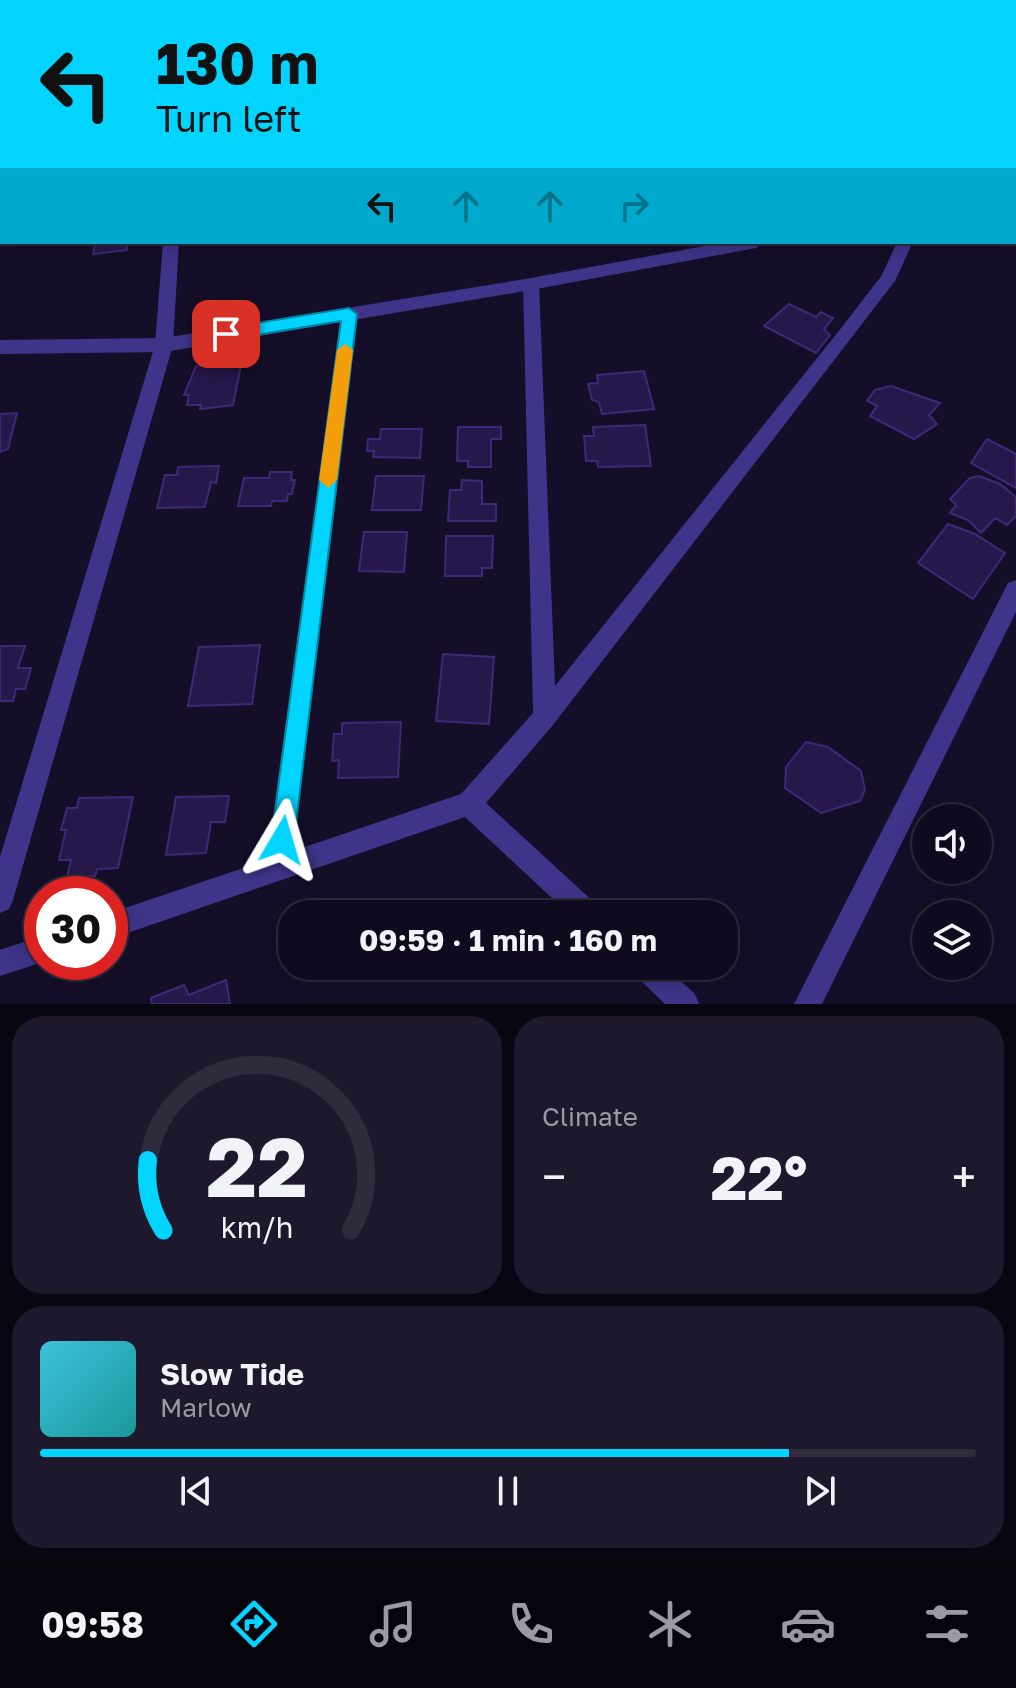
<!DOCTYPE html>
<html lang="en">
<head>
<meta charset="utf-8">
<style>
	:root { --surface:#0f0a1e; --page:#1d182b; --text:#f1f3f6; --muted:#9b9aa4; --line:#2f2b3c; --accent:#00d4ff }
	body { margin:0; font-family:"Golos Text",sans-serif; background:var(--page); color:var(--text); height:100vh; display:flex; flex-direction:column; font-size:30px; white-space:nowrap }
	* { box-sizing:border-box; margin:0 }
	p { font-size:26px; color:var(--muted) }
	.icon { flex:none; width:44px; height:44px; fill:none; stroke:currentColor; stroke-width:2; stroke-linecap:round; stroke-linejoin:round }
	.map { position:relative; height:1004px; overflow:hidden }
	.drawer { display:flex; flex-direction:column; gap:12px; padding:12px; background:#080610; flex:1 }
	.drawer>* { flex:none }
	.banner { position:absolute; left:0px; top:0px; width:1016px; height:244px; box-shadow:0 4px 20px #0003,0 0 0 2px var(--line); background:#00d4ff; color:#111; overflow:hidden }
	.tools { position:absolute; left:912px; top:804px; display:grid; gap:16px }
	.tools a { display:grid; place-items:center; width:80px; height:80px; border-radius:50%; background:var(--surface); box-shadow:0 4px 20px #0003,0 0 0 2px var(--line); font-size:40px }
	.speed { position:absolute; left:24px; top:876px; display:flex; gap:16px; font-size:40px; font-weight:700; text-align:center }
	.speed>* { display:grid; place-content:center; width:104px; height:104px; border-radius:50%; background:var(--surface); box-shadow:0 4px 20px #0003,0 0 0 2px var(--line); line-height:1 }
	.speed .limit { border:12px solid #d22; background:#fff; color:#111 }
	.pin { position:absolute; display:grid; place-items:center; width:68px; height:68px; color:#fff; margin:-34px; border-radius:16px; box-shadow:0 4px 12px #0006 }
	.me { position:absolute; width:88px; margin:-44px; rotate:7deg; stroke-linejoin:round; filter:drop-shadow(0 0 6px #0008) }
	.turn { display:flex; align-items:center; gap:28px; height:168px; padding:0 24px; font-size:36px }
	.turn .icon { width:104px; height:104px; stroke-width:2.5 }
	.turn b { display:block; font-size:56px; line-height:68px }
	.lanes { display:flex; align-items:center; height:76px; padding:0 24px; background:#0003; justify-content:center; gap:40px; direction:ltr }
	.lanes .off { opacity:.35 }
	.big { font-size:60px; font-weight:700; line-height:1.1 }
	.drawer .tile { flex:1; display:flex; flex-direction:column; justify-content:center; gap:12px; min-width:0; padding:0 28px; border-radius:32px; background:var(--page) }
	.drawer .dial { align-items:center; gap:0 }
	.dial svg { height:208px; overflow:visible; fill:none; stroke:var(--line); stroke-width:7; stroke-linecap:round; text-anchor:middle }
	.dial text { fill:var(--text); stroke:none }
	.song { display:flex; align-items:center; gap:24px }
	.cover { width:96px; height:96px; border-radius:12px; background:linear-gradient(135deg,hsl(190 70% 55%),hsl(180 70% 35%)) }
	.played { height:8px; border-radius:4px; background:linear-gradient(90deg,var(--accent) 80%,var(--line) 80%) }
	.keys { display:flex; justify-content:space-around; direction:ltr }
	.heat { display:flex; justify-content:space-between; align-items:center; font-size:44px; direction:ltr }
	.drawer .tiles { flex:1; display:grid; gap:12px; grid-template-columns:1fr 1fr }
	.tile:last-child { grid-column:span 2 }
	.trip { position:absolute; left:278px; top:900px; width:460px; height:80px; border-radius:32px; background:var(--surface); box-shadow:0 4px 20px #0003,0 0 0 2px var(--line); font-weight:700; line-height:80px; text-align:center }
	.dock { display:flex; height:128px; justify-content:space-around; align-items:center; background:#06040c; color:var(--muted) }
	.dock .icon { width:56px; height:56px }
	.dock .selected { color:var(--accent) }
	.dock b { font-size:36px; color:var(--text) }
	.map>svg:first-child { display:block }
	.building { fill:#26184a; stroke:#3e2978; stroke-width:2 }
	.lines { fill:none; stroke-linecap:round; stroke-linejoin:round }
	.minor { fill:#3e358a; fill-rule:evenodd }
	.tertiary { fill:#3e358a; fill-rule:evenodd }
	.route { fill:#00d4ff; stroke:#008aa6; stroke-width:2 }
	.slow { fill:#f59e0b }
</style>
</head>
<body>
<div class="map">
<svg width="1016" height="1004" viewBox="0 0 1016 1004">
	<rect width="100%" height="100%" fill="#140e28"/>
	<g class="building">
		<polygon points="95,242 127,242 127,250 93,254"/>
		<polygon points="789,304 816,317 821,312 833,318 824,329 830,335 816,353 764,326"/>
		<polygon points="241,365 233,405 200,409 201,405 187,405 189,395 184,395 196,366"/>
		<polygon points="644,371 654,409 602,414 599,402 592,400 588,384 598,383 597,375"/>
		<polygon points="891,386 940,403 929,415 937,424 914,439 870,416 877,406 867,401 875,390"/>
		<polygon points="17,413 8,449 0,452 0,414"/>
		<polygon points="645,425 651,466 598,467 597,461 586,461 584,436 594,436 593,427"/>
		<polygon points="458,427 501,427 501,439 491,439 491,467 468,467 468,461 457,461"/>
		<polygon points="381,429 422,429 420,458 373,457 374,451 367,451 368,439 380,439"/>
		<polygon points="987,439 1016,454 1016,488 971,463"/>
		<polygon points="219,466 216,483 211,482 205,507 157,508 165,475 177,475 178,467"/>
		<polygon points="270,472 292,472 291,480 295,480 292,494 288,494 287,501 272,501 271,506 238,506 244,478 269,478"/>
		<polygon points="376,476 424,476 421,510 372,510"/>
		<polygon points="979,476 1000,484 1016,497 1016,516 1007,525 995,518 981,533 968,520 950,513 956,505 950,499 970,478"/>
		<polygon points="462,480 482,481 482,504 496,504 496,521 448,521 450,490 461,490"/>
		<polygon points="948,524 975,534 1005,553 973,599 918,563"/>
		<polygon points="364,532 407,532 404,572 359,571"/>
		<polygon points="446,536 493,536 492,568 482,568 482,576 445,576"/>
		<polygon points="260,645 252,704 188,706 199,647"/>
		<polygon points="0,646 25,646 18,668 31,668 25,689 16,689 13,701 0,701"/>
		<polygon points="443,654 494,657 489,724 436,721"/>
		<polygon points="401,722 398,777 338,778 339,760 332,761 334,734 342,734 342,723"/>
		<polygon points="806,742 828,747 861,771 865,790 860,801 821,813 785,788 786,767"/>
		<polygon points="229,796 225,822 211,822 206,853 166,855 176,797"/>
		<polygon points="133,797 118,868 97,869 95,876 67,877 71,860 59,860 66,830 61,830 67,808 77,808 79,798"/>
		<polygon points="226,980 230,1004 152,1004 151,998 184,985 189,995"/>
	</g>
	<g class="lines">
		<g class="minor">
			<rect x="184" y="0" width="12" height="2"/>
			<polygon points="663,0 675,0 676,2 664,2"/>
			<polygon points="0,192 2,192 0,210"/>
			<polygon points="163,242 179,242 173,345 13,900 9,909 0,913 0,857 155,345"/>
			<polygon points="897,242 913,242 895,281 553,725 486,803 597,905 601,914 569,914 465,817 110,939 110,913 267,860 343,310 349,308 358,314 293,851 461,794 533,713 523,284 525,280 537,280 539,284 555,686 842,327 882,275"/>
			<polygon points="1016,580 1016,612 822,1004 794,1004 1008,583"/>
			<polygon points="42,936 43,962 0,976 0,950"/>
			<polygon points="631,966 664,966 695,994 699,1004 665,1004 635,975"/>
		</g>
		<g class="tertiary">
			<rect x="1014" y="214" width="2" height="10"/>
			<polygon points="726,242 764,242 756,248 531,290 164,352 0,354 0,340 164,338 531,278"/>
		</g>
	</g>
	<polygon class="route" points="349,308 357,314 294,840 290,848 282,851 274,848 271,840 341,321 226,340 218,334 226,328"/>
	<polygon class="slow" points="345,344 353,350 337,480 328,488 319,480 337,350"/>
</svg>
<div class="tools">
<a><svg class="icon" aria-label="sound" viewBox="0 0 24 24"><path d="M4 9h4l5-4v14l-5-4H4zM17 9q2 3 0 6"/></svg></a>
<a><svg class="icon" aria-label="layers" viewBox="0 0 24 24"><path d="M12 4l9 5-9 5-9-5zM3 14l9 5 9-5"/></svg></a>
</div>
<div class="speed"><div class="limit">30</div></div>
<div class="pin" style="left:226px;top:334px;background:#d93025"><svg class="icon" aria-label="arrive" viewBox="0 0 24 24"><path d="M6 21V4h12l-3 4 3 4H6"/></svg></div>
<svg class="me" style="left:282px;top:840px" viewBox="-20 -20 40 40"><path d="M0-17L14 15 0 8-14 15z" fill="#00d4ff" stroke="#fff" stroke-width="4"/></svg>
<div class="trip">09:59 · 1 min · 160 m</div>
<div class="banner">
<div class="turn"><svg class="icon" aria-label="left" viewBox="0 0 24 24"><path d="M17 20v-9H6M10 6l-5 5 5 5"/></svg><div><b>130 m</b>Turn left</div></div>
<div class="lanes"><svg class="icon" aria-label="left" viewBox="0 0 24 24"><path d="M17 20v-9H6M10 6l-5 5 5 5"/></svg><svg class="icon off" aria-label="ahead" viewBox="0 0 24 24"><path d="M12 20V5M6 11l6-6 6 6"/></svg><svg class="icon off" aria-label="ahead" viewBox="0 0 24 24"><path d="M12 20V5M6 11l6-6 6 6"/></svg><svg class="icon off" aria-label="right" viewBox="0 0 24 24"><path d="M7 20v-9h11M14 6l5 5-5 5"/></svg></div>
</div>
</div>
<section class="drawer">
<div class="tiles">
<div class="tile dial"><svg viewBox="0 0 100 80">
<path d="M14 69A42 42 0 1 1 86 69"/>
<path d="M14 69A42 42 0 0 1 8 42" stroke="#00d4ff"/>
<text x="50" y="56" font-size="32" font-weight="700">22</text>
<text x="50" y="72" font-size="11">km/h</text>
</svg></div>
<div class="tile"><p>Climate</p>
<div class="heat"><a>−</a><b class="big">22°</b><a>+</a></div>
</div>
<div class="tile">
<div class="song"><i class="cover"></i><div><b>Slow Tide</b><p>Marlow</p></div></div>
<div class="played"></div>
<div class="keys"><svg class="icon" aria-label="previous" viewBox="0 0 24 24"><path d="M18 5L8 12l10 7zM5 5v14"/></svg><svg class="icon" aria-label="pause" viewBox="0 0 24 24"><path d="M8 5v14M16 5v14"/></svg><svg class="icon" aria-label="next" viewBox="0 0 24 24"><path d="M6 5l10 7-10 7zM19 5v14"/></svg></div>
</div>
</div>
</section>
<nav class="dock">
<b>09:58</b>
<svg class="icon selected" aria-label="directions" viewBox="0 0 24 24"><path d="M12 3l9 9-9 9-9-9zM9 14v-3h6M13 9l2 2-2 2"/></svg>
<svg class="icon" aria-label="music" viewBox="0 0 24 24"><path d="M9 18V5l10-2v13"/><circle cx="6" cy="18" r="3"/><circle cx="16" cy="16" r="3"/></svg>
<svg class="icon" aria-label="phone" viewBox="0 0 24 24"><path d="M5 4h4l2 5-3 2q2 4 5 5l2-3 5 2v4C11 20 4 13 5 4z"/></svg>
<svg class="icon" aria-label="climate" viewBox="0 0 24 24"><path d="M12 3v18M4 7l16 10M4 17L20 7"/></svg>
<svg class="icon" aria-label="car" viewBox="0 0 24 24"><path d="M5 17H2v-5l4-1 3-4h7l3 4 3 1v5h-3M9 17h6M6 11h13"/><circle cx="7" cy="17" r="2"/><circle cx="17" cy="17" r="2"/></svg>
<svg class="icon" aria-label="filters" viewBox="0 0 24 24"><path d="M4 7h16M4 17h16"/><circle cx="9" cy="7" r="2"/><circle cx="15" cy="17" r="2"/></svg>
</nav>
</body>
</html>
